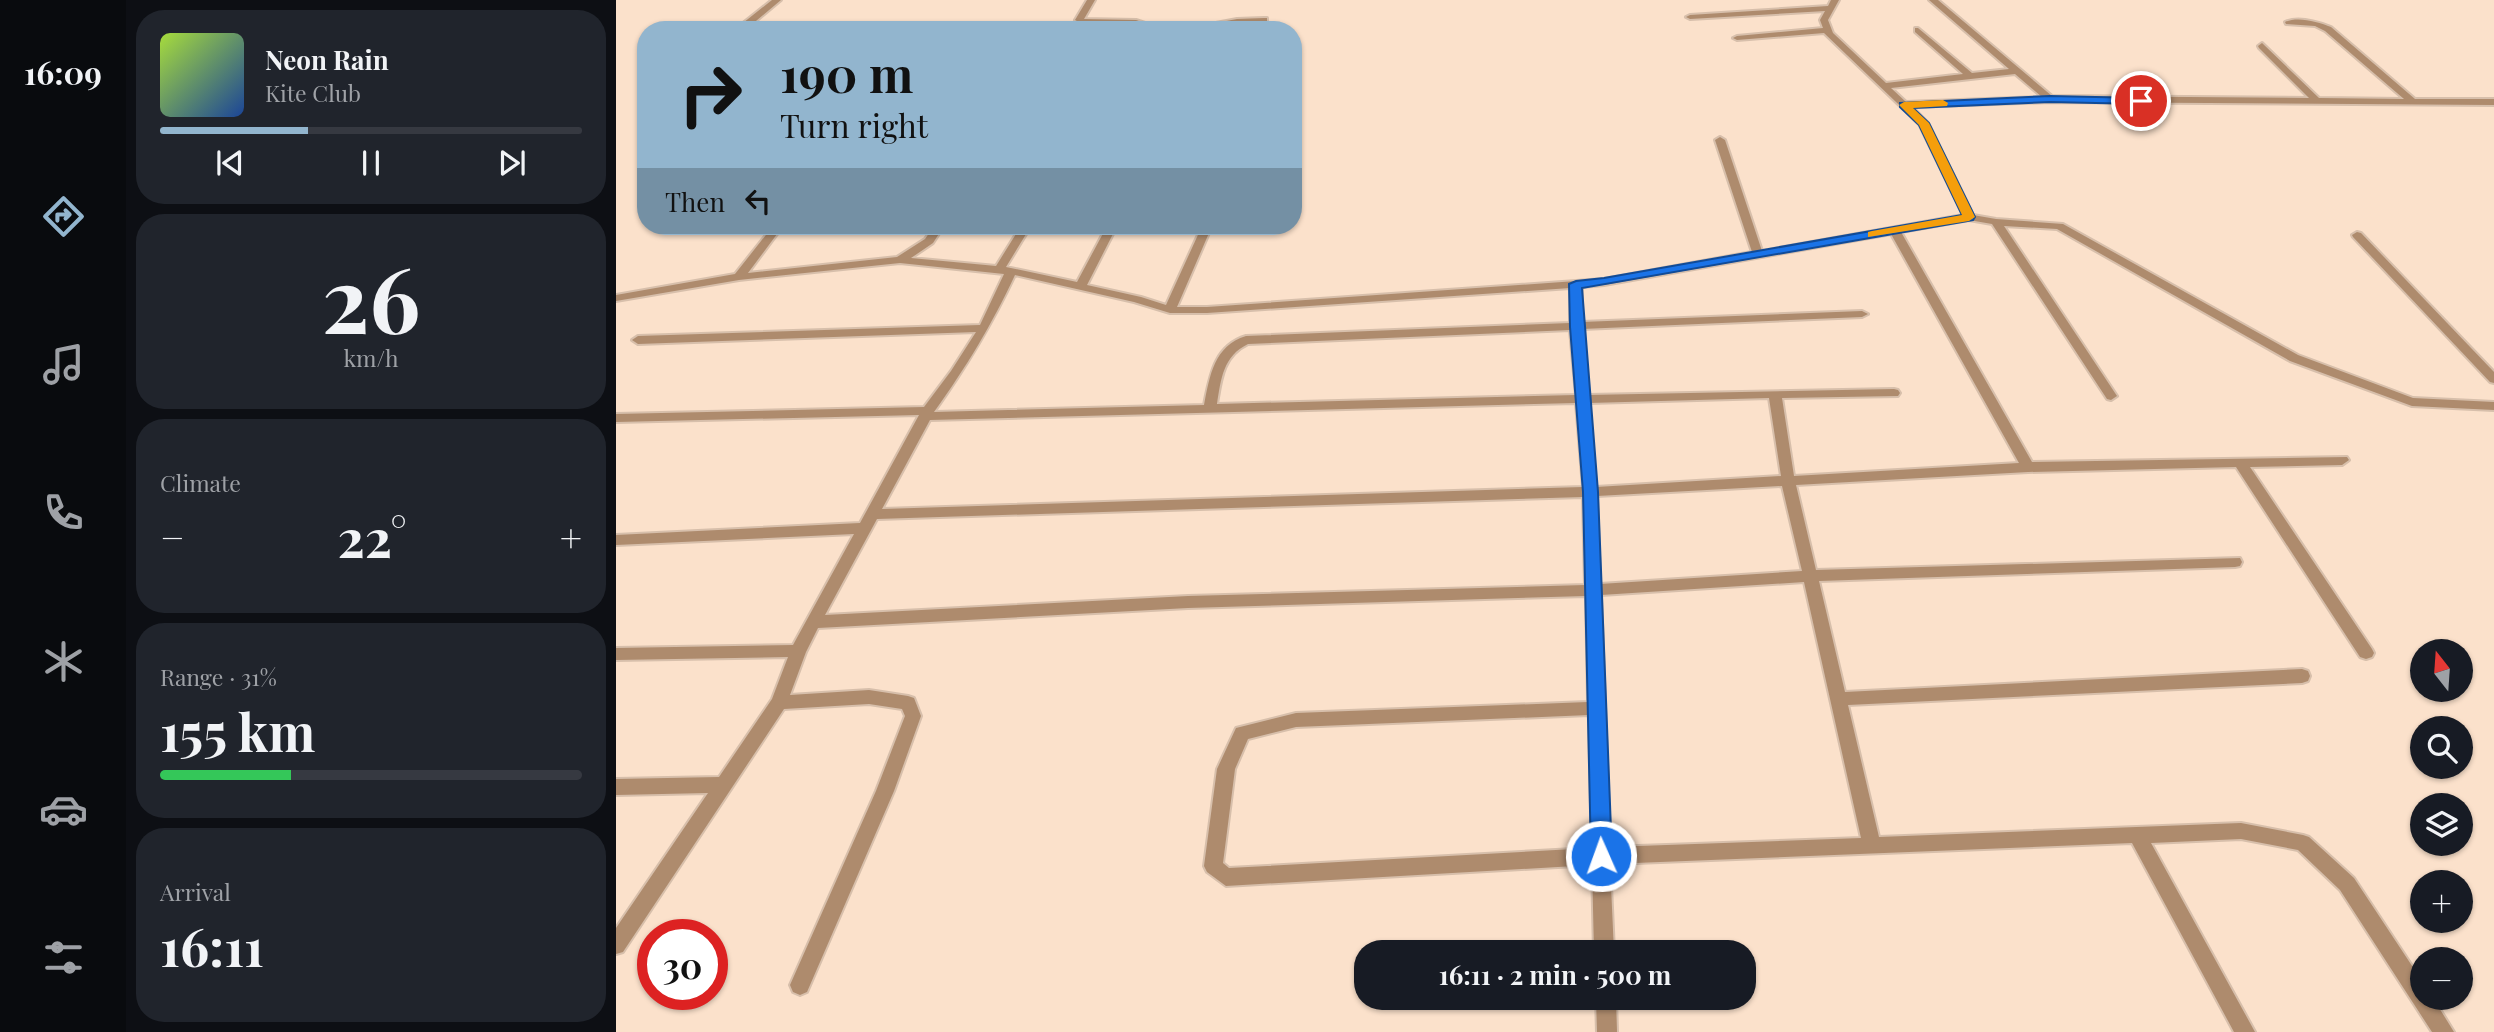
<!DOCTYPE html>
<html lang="en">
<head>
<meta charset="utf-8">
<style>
	:root { --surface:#171b24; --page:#20242c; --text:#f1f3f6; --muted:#9ea1a6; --line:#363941; --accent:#92b5ce }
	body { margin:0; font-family:"Playfair Display",serif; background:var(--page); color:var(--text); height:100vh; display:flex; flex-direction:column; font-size:26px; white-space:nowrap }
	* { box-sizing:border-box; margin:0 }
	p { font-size:23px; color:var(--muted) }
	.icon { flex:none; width:38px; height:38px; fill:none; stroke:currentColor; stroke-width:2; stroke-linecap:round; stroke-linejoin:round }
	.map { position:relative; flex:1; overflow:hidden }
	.sheet { display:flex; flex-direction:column; gap:10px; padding:10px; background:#0d0f14; width:490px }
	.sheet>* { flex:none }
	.banner { position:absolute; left:21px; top:21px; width:665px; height:214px; border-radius:28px; box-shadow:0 2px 5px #0004; background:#92b5ce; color:#111; overflow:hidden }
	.needle { width:46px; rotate:343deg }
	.controls { position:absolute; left:1794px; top:639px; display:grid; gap:14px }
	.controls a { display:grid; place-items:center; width:63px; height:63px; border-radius:50%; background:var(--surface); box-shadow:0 2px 5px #0004; font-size:35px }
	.speed { position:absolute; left:21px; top:919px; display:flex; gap:14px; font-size:35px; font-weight:700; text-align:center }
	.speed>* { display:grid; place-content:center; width:91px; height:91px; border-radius:50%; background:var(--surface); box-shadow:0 2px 5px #0004; line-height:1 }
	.speed .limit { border:10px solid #d22; background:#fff; color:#111 }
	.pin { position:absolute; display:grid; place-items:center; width:60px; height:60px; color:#fff; margin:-30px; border:4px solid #fff; border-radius:50%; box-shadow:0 2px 7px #0007 }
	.me { position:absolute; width:77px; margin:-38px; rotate:358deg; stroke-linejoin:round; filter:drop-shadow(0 0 5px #0008) }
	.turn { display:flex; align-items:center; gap:24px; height:147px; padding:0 28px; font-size:32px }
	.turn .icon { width:91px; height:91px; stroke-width:2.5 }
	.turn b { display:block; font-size:49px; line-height:60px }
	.then { display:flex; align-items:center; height:66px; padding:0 28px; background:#0003; gap:14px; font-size:26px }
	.big { font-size:52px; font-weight:700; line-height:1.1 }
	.sheet .card { flex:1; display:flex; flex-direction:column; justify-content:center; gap:10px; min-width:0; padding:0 24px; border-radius:28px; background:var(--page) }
	.sheet .dial { align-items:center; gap:0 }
	.dial b { font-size:91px; line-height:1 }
	.song { display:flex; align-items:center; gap:21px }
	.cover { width:84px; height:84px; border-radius:10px; background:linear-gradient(135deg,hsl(80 70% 55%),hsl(220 70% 35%)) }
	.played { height:7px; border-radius:4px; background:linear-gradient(90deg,var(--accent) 35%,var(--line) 35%) }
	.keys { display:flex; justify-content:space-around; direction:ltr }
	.heat { display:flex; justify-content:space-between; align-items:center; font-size:38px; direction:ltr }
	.charge { height:10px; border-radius:5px; background:linear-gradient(90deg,#34c759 31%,var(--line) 0) }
	.trip { position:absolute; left:738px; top:940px; width:402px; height:70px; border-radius:28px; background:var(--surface); box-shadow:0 2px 5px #0004; font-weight:700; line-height:70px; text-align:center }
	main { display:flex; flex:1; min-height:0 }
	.tabs { display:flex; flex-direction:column; width:126px; justify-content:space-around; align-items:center; background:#090b0e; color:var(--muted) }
	.tabs .icon { width:49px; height:49px }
	.tabs .active { color:var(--accent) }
	.tabs b { font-size:32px; color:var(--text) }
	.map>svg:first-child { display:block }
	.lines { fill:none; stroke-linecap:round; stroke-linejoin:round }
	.street-casing { stroke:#d7bfab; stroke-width:4 }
	.street { fill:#ae8b6d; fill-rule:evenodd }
	.route { fill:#1a73e8; stroke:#114b97; stroke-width:2 }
	.slow { fill:#f59e0b }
</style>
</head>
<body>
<main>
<nav class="tabs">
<b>16:09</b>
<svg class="icon active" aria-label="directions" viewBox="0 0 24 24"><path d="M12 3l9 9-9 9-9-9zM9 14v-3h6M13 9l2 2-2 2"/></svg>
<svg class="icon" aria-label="music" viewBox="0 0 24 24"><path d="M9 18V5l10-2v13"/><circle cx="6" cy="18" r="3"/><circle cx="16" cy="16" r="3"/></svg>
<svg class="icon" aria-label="phone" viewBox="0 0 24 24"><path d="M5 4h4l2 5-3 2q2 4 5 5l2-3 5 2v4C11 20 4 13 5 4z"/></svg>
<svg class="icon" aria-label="climate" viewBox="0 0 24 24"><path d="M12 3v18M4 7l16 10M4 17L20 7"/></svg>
<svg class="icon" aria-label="car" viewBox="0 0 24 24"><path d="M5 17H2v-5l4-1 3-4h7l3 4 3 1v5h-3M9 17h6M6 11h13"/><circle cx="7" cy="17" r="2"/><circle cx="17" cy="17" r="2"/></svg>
<svg class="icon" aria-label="filters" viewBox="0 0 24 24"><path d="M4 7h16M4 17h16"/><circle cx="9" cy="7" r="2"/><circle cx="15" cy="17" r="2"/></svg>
</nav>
<section class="sheet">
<div class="card">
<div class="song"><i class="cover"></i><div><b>Neon Rain</b><p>Kite Club</p></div></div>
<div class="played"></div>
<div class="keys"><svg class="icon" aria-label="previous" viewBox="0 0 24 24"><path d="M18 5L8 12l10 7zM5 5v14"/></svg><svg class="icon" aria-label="pause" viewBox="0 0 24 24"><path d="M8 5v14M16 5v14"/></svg><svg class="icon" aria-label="next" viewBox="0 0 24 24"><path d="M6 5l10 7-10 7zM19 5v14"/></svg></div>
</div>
<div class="card dial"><b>26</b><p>km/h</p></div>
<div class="card"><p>Climate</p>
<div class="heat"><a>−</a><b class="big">22°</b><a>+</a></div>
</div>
<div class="card"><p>Range · 31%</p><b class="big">155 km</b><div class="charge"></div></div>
<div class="card"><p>Arrival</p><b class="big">16:11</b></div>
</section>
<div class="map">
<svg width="1878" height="1032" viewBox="0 0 1878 1032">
	<rect width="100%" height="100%" fill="#fbe1cb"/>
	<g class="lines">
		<g class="street-casing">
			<g id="street">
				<polygon points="156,0 165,0 134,26 135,30 127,30 127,23"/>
				<path d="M471 0H479L468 19 520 20 529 23 528 30H520L522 26 519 24C500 24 475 29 459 20Z"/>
				<path d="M1215 0H1223L1212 20 1217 33 1270 83 1347 74 1299 32V28H1302L1356 73 1393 69 1313 0H1322L1436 96 1693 98 1643 48 1642 46 1646 43 1703 98 1788 99 1709 31 1699 26 1670 24 1669 22C1682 16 1702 22 1715 27L1799 99H1878V105L1434 102 1296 107 1312 123 1357 215 1380 219 1447 224 1682 355 1797 398 1878 402V410L1796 406 1674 361 1441 229 1388 226 1501 396 1495 400 1491 399 1376 224 1353 220 1285 232 1416 462 1731 457 1733 460 1726 465 1634 467 1756 649 1758 653 1756 657 1750 659 1744 657 1620 467 1412 472 1180 485 1200 570 1624 558 1626 562 1624 566 1619 567 1203 581 1229 692 1686 669 1692 671 1694 676 1692 681 1686 683 1232 705 1263 837 1625 823 1687 835 1693 837 1738 878 1806 981V998H1817L1838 1032H1816L1724 890 1682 850 1625 839 1535 843 1639 1032H1618L1516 843 994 864 998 952H978L976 865 610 886 591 872 588 866 601 769 620 728 680 713 972 702 970 596 572 608 202 628 190 652 174 695 253 690 292 696 298 698 305 716 278 791 191 992 184 995 177 992 174 985 260 791 289 716 286 709 253 704 168 709 7 952 0 954V928L92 793 0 795V779L103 777 156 699 172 657 0 660V648L177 645 238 534 0 545V535L244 523 303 415 0 422V414L308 407 335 371 360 332 22 344 16 340 22 336 364 325 388 274 284 263 123 280 0 301V295L119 274 157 226H167L132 273 281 257 309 239 318 226H328L317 243 295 258 380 266 405 226H415L390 267 461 282 491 226H501L471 285 525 297 550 305 586 226H596L561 307H591L988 279 1136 252 1099 140 1104 137 1109 140 1146 251 1347 215 1303 124 1208 33 1121 40 1117 38 1121 36 1207 28 1204 20 1209 11 1074 19 1070 17 1074 15 1212 6ZM1399 74 1426 97 1290 102 1275 88ZM1275 234 1403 463 1178 476 1166 398 1282 396 1284 393 1282 390 1278 389 972 395 966 329 1246 317 1252 314 1246 311 966 322V287L988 285ZM399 275 518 302 554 313H591L954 288V323L630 336C598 346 594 375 588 405L318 412C351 366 375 326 399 275ZM954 330 960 395 601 404C605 379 607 356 632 344ZM1153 398 1165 476 980 487 973 403ZM960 403 967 487 266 509 314 420ZM1166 486 1186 571 984 584 981 496ZM967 497 969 585 572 596 209 615 261 519ZM1188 582 1245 838 994 847 985 595ZM973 715 976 848 613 868 607 863 619 769 632 739 680 727Z"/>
				<polygon points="648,18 651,18 651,22 621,23 583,30 563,30 621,19"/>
				<polygon points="1741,232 1745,233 1878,372 1878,383 1874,382 1737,237 1736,235"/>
				<polygon points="980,998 1000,998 1001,1032 981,1032"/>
			</g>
		</g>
		<use href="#street" class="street"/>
	</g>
	<polygon class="route" points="1434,96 1525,98 1530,101 1525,104 1434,102 1297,108 1313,123 1359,217 1357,220 966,288 982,492 996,856 993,863 985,866 978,863 975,856 967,492 954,327 953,284 960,281 988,278 1346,215 1303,125 1284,107 1284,103"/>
	<polygon class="slow" points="1327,100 1332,103 1331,106 1297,108 1313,123 1359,217 1353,221 1252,237 1252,232 1256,231 1346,215 1303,125 1283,105 1288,102"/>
</svg>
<div class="controls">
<a><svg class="needle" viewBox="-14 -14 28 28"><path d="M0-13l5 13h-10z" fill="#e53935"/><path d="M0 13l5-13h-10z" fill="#9ea1a6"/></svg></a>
<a><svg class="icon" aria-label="search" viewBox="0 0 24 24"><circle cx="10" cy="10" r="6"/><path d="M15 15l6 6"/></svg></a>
<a><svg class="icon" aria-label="layers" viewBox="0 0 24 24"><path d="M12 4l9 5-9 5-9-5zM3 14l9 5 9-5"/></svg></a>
<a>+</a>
<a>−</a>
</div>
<div class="speed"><div class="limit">30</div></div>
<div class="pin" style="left:1525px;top:101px;background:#d93025"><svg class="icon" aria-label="arrive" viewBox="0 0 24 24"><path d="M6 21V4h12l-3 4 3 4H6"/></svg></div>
<svg class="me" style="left:985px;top:856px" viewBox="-20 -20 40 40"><circle r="17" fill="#1a73e8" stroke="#fff" stroke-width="3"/><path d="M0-11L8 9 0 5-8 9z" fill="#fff"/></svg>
<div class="trip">16:11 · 2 min · 500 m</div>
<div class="banner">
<div class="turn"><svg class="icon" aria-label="right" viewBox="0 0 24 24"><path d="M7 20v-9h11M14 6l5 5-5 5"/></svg><div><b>190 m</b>Turn right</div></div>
<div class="then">Then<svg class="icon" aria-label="left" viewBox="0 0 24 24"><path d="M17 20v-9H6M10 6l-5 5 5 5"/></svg></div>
</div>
</div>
</main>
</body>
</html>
